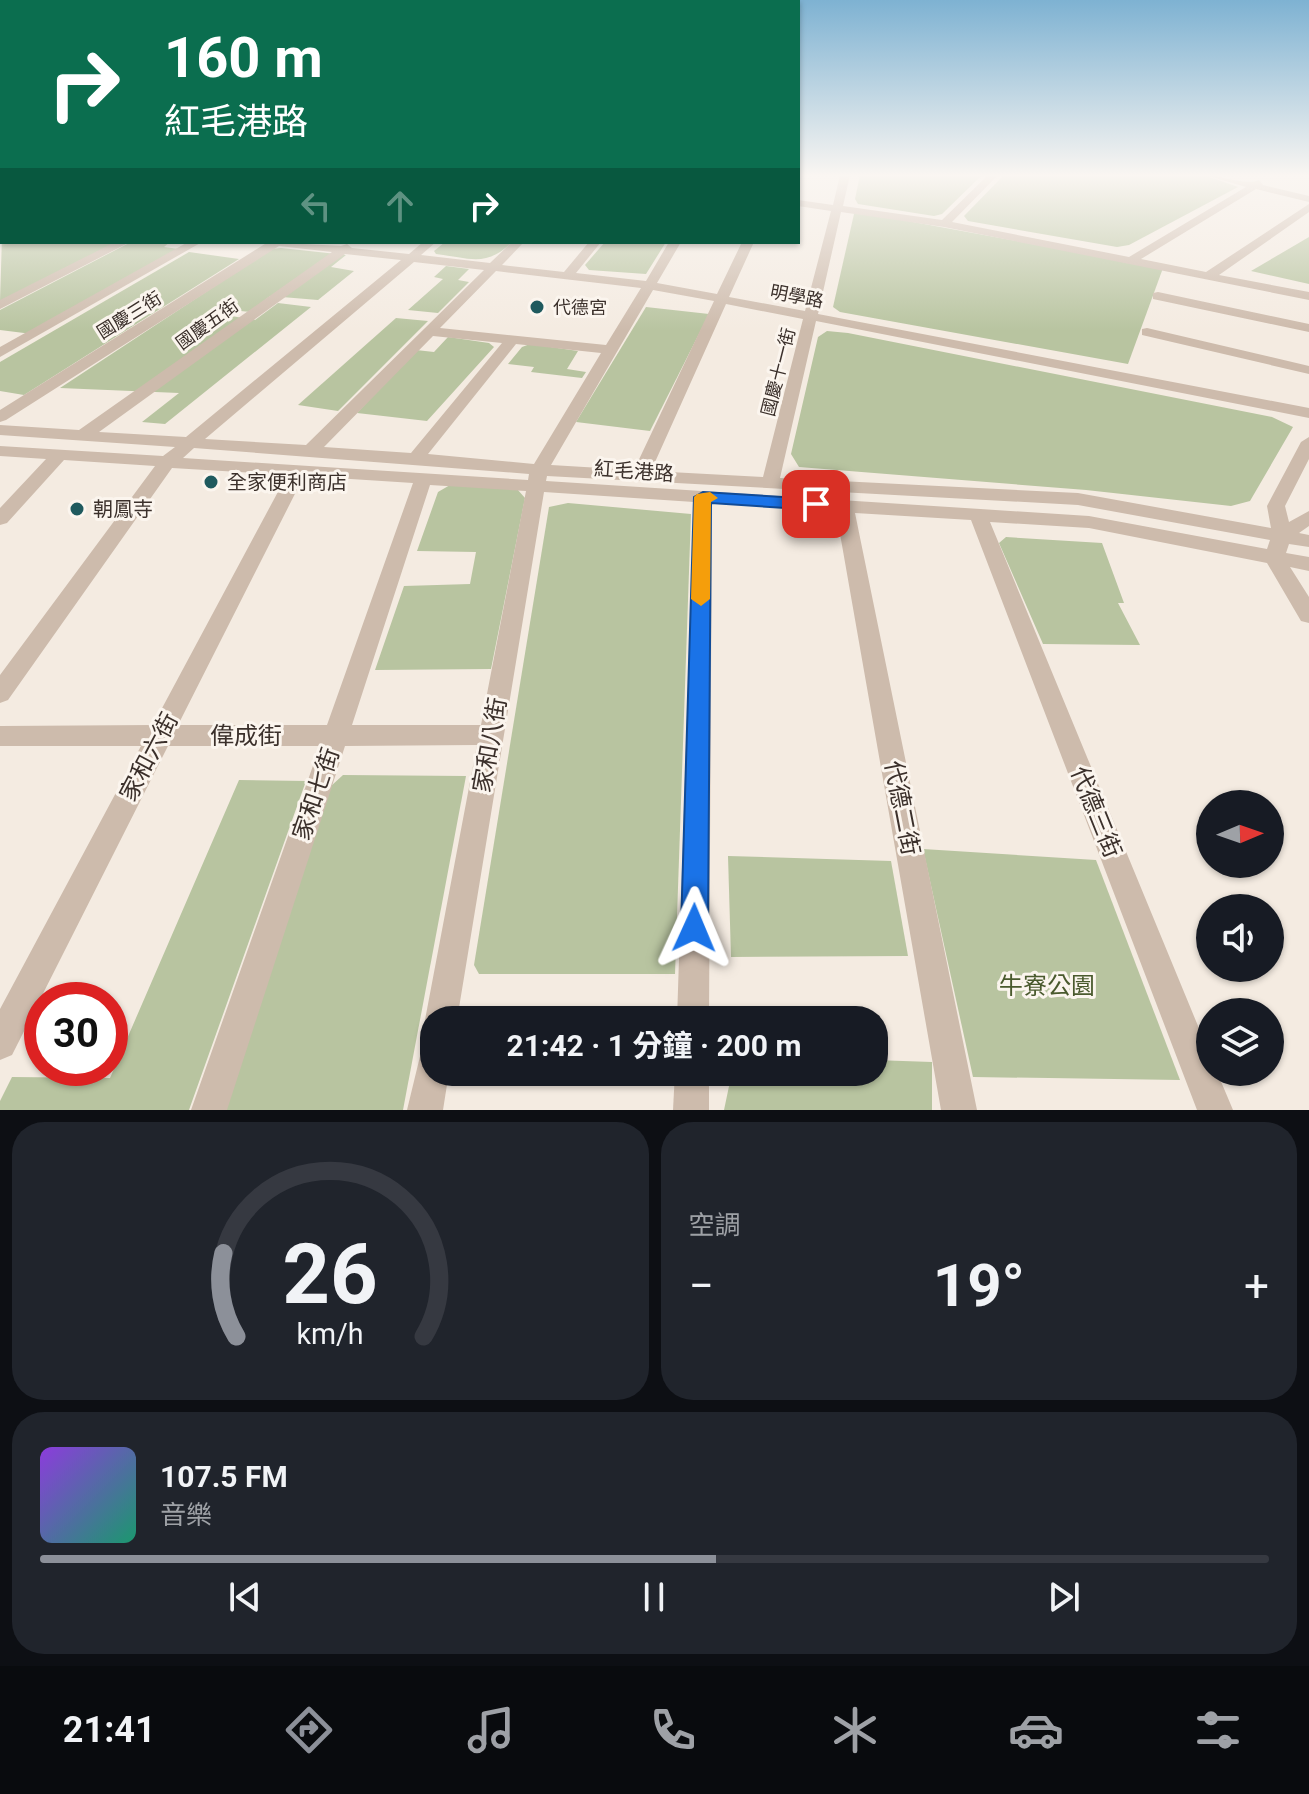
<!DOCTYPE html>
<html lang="zh-TW">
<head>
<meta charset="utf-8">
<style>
	:root { --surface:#171b24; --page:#20242c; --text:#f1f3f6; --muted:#9ea1a6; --line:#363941; --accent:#8c9099 }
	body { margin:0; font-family:Roboto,"Noto Sans TC",sans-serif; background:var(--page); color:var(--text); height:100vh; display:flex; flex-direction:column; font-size:30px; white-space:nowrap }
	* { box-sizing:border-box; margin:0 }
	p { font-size:26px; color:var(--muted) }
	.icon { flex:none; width:44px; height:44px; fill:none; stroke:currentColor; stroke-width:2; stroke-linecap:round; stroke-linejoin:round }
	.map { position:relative; height:1110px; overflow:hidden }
	.drawer { display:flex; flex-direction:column; gap:12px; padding:12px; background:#0d0f14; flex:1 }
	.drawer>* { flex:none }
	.top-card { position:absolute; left:0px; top:0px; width:800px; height:244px; box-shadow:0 2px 6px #0004; background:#0b6e4f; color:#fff; overflow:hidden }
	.needle { width:52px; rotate:88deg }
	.tools { position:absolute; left:1196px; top:790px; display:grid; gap:16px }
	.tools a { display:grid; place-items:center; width:88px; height:88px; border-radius:50%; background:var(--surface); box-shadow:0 2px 6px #0004; font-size:40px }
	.speed { position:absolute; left:24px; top:982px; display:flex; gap:16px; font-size:40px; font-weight:700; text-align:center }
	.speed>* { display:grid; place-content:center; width:104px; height:104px; border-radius:50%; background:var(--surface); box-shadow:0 2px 6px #0004; line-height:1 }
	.speed .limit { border:12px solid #d22; background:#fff; color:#111 }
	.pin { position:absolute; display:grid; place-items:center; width:68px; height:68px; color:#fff; margin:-34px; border-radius:16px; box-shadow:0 4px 12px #0006 }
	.me { position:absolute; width:88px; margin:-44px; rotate:1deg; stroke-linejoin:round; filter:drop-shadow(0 0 6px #0008) }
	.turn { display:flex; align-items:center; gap:28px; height:168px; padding:0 32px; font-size:36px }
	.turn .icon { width:104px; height:104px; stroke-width:2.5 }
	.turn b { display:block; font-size:56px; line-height:68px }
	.lanes { display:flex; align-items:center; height:76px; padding:0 32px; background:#0003; justify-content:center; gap:40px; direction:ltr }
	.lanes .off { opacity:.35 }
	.big { font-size:60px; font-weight:700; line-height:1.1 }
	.drawer .tile { flex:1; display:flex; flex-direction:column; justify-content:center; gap:12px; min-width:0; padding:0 28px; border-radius:32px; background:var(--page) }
	.drawer .dial { align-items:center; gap:0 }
	.dial svg { height:208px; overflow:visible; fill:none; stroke:var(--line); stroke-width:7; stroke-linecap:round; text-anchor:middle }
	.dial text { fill:var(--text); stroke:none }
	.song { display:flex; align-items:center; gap:24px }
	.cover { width:96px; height:96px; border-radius:12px; background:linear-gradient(135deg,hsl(270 70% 55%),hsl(160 70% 35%)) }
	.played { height:8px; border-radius:4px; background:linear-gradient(90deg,var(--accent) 55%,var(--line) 55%) }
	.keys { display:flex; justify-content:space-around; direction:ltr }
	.heat { display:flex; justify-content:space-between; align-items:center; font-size:44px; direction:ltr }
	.drawer .tiles { flex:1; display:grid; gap:12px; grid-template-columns:1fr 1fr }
	.tile:last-child { grid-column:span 2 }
	.trip { position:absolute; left:420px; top:1006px; width:468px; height:80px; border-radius:32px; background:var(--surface); box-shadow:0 2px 6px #0004; font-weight:700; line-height:80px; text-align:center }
	.dock { display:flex; height:128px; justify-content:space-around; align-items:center; background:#090b0e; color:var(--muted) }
	.dock .icon { width:56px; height:56px }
	.dock .active { color:var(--accent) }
	.dock b { font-size:36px; color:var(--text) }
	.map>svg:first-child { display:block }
	.green { fill:#b8c4a0 }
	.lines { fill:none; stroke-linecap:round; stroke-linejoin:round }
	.minor { fill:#cdbbac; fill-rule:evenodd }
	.route { fill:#1a73e8; stroke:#114b97; stroke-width:2 }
	.slow { fill:#f59e0b }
	.poi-dot { fill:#1f5a5e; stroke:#fbf5ee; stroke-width:3 }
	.labels { text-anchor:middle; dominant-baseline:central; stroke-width:6; stroke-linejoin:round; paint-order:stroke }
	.far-street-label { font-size:18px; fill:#3b302b; stroke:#fbf5ee }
	.far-poi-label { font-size:18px; fill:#3b302b; stroke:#fbf5ee; text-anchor:start }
	.street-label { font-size:20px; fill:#3b302b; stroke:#fbf5ee }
	.poi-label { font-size:20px; fill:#3b302b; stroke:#fbf5ee; text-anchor:start }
	.near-street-label { font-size:24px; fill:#3b302b; stroke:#fbf5ee }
	.near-park-label { font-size:24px; fill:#4a5a2e; stroke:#fbf5ee }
</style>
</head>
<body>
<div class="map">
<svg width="1309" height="1110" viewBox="0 0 1309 1110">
	<rect width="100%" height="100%" fill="#f4ebe1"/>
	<g class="green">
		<polygon points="860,175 982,175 942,214 934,216 858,204 855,199"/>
		<polygon points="1004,175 1204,175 1238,187 1129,245 1117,247 968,221 964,216"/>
		<polygon points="864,213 1163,268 1128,364 840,312 833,307 854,214"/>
		<polygon points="2,237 2,242 117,242 0,301"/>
		<polygon points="1309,237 1309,284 1251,271"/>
		<polygon points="131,242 170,242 164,247 179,249 32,334 0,330 0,310"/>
		<path d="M445 242H512C485 268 471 258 436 254L434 251Z"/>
		<polygon points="605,242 666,242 646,274 589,270 585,265"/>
		<polygon points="281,248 346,255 331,267 354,271 318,300 270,296 250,312 214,308 207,312 255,320 278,303 311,307 165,424 142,422 179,393 60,388 271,249"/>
		<polygon points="189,252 239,259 24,395 0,391 0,362"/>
		<polygon points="446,266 469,269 458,280 469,282 438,313 408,310 443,279 434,277"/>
		<polygon points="646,307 709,314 650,431 576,422"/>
		<polygon points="396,318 428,321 338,411 298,405"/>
		<polygon points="827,331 848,333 1272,417 1293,427 1250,501 1231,506 1086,490 799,467 791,454 818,337"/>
		<polygon points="448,337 489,343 494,347 427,421 357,413 416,350 434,352"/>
		<polygon points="530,344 578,351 567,369 586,372 582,378 531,372 534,367 508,364 522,347"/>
		<polygon points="450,485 517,489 525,498 491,669 375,670 404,586 470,584 476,552 417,551 438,492"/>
		<polygon points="568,503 691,514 675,974 479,974 474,965 549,507"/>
		<polygon points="1006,537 1102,543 1124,603 1118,603 1140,645 1043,644 999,543"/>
		<polygon points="343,775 466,776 403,1110 223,1110 331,786"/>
		<polygon points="239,780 306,781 189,1110 0,1110 0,1101 12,1077 110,1078"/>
		<polygon points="923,849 1096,860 1180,1080 973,1077"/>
		<polygon points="728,856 891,861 908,956 731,957"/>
		<polygon points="874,1060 932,1062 932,1110 724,1110 732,1072 874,1072"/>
	</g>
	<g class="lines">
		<g class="minor">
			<polygon points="2,175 2,181 0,182 0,176"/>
			<path d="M840 175H850L843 206 942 220 988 175H998L952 222 1129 257 1246 187 1205 175C1221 175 1245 186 1259 180L1263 185 1309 196V202L1256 189 1141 259 1206 272 1309 204V212L1219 275 1309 292V300L944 227 841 212 818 314 1309 408V418L816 321 780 478 1078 493 1271 528 1267 506 1301 442 1309 437V459L1285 506 1289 522 1309 511V526L1299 533 1309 535V547L1289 544 1286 553 1309 557V571L1290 567 1309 597V623L1301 621 1267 563 1089 528 990 522 1210 1055V1072H1217L1233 1110H1197L971 520 855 513 977 1110H941L836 511 712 503 709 1020H677L694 502 544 492 457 1020H434V1034L429 1032 425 1020 477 745 345 746 227 1110H191L320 746H168L12 1055 0 1060V1009L141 746H0V726L153 725 287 475 172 468 8 700 0 703V675L155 466 64 460 7 523 0 525V508L46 459 0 456V446L163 456 175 447 0 435V425L79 430 332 252 279 246 6 420 0 422V410L268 242 341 246 347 244 352 248 409 254 423 242H436L421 255 490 263 512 242H524L502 265 564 272 589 242H601L576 273 646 281 669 242H681L657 283 717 294 742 242H754L729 297 805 311 831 211 798 206V200L833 205ZM345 254 401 260 186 437 99 432ZM414 262 484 270 306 445 205 439ZM496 271 641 288 606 345 440 328ZM653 290 714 301 634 470 551 465ZM726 304 803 319 763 477 651 471ZM433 336 502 343 411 453 324 447ZM516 344 601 353 534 464 428 454ZM194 448 529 474 528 480 183 458ZM304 476 413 483 327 725H178ZM547 476 1078 505 1270 540 1267 549 1089 516 546 481ZM430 485 526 491 481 725H352Z"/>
			<rect x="0" y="206" width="2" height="6"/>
			<rect x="0" y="231" width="2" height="6"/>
			<polygon points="115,242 130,242 0,309 0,300"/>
			<polygon points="188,242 202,242 0,357 0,347"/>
			<polygon points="1158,292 1309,324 1309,332 1153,299 1153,293"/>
			<polygon points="1147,328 1309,366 1309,374 1142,335 1142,329"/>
			<polygon points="434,1043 434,1072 449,1072 443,1110 407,1110 422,1048"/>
			<polygon points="675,1072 709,1072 709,1110 673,1110"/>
		</g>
	</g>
	<linearGradient id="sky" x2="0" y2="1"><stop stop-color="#7eb2d2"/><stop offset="0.53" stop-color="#faf6f2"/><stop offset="1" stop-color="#faf6f2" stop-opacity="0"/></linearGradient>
	<rect width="1309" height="331" fill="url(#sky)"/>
	<polygon class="route" points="703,492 816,499 824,504 816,510 711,503 708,928 704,938 694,942 685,938 681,928 694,497"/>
	<polygon class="slow" points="710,492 718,498 711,502 710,599 701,606 691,599 694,497 697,494"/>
	<g class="poi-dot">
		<circle cx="537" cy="307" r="8"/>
		<circle cx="211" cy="482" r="8"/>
		<circle cx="77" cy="509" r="8"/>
	</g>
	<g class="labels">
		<g class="far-street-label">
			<text transform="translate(797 296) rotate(11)">明學路</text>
			<text transform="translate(129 315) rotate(-32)">國慶三街</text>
			<text transform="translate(207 324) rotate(-36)">國慶五街</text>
			<text transform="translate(778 372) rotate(-76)">國慶十一街</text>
		</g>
		<g class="far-poi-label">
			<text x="553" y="307">代德宮</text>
		</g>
		<g class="street-label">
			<text transform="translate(634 471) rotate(4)">紅毛港路</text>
		</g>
		<g class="poi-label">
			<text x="227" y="482">全家便利商店</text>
			<text x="93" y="509">朝鳳寺</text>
		</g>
		<g class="near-street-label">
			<text x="246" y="736">偉成街</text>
			<text transform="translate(490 745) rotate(-80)">家和八街</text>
			<text transform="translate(149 757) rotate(-62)">家和六街</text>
			<text transform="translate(316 794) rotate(-71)">家和七街</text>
			<text transform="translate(902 808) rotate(79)">代德二街</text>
			<text transform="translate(1096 812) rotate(68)">代德三街</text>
		</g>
		<g class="near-park-label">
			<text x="1047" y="986">牛寮公園</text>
		</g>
	</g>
</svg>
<div class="tools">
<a><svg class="needle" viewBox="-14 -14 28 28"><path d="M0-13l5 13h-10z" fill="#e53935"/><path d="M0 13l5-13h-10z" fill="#9ea1a6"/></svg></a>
<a><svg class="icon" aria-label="sound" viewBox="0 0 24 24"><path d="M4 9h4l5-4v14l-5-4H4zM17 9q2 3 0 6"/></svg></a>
<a><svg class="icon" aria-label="layers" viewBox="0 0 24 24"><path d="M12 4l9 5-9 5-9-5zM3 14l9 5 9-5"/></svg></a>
</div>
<div class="speed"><div class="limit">30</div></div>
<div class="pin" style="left:816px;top:504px;background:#d93025"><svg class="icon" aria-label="arrive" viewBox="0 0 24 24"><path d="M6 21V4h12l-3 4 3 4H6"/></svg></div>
<svg class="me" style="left:694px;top:928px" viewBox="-20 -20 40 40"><path d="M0-17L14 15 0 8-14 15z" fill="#1a73e8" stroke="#fff" stroke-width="4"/></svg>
<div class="trip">21:42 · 1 分鐘 · 200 m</div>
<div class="top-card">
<div class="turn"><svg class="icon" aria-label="right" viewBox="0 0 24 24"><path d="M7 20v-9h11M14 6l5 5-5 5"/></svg><div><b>160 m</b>紅毛港路</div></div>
<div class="lanes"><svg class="icon off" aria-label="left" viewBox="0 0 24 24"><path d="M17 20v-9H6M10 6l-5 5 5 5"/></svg><svg class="icon off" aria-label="ahead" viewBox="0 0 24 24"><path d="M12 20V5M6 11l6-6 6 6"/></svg><svg class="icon" aria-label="right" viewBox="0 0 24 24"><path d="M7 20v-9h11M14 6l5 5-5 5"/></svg></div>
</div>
</div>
<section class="drawer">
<div class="tiles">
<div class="tile dial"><svg viewBox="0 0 100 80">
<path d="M14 69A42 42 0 1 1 86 69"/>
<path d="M14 69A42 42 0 0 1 9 37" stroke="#8c9099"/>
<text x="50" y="56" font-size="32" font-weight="700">26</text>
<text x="50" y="72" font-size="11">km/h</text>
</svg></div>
<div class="tile"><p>空調</p>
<div class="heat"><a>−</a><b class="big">19°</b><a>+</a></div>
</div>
<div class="tile">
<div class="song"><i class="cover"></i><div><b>107.5 FM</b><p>音樂</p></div></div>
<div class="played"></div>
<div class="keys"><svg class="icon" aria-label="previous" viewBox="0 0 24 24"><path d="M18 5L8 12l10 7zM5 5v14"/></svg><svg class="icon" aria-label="pause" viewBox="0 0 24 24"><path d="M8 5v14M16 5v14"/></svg><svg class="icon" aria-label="next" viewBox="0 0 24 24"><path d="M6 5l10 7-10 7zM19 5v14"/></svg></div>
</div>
</div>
</section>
<nav class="dock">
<b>21:41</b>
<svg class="icon active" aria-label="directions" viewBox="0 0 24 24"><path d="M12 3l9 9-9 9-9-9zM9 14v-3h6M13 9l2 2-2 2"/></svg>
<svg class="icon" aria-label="music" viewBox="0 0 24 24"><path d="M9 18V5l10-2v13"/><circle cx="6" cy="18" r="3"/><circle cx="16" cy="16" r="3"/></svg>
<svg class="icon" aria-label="phone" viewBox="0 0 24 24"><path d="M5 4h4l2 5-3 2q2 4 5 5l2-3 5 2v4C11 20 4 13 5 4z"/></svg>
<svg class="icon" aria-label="climate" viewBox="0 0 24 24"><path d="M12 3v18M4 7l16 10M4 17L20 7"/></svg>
<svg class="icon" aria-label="car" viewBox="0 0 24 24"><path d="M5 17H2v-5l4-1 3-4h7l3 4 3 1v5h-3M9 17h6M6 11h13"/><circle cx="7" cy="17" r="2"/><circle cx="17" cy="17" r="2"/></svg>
<svg class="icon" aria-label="filters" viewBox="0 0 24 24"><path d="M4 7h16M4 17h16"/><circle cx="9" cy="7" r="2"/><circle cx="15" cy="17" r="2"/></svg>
</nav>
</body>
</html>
